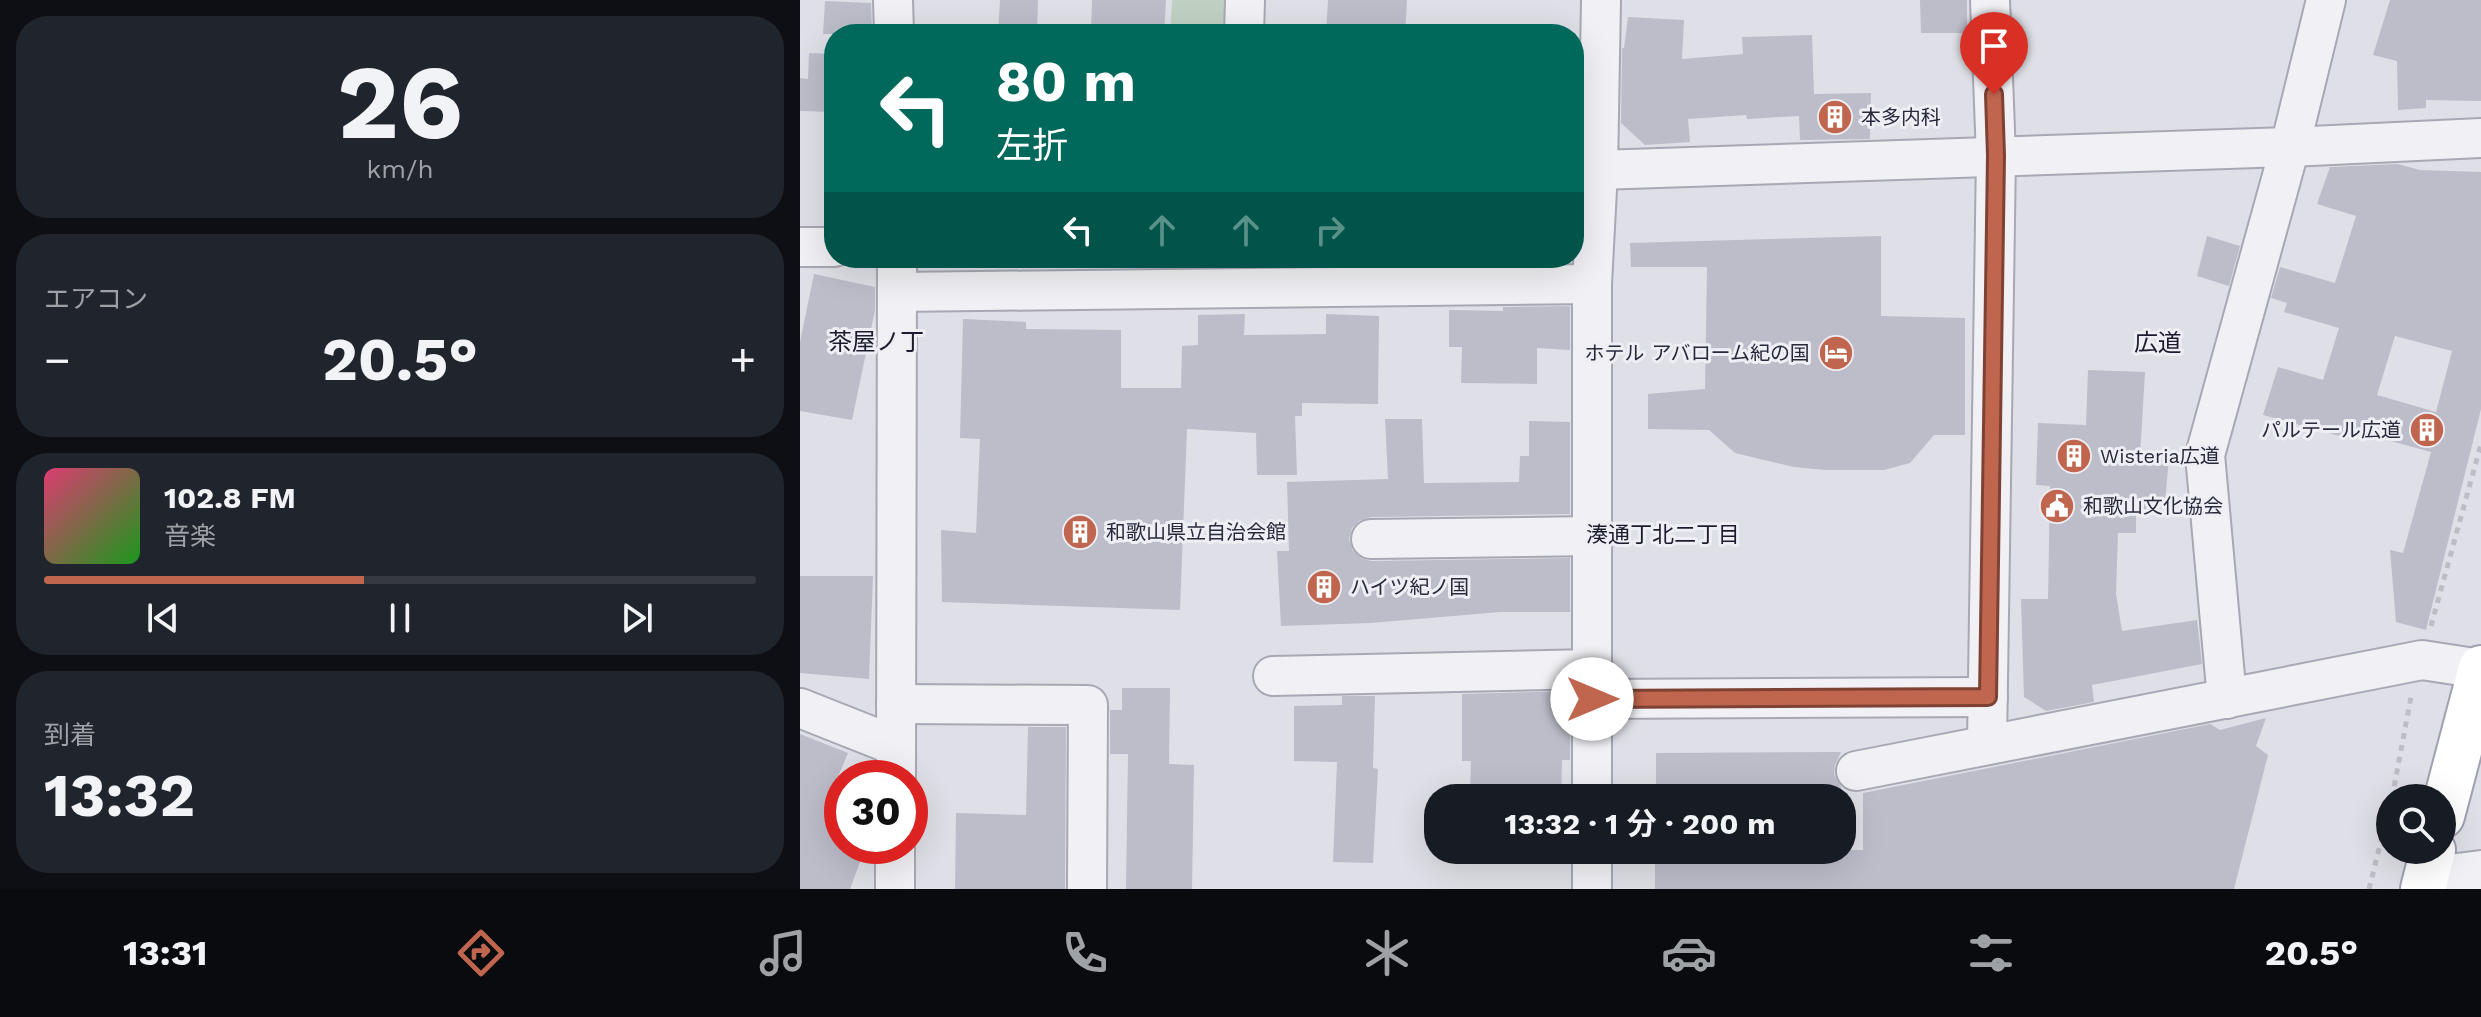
<!DOCTYPE html>
<html lang="ja">
<head>
<meta charset="utf-8">
<style>
	:root { --surface:#171b24; --page:#20242c; --text:#f1f3f6; --muted:#9ea1a6; --line:#363941; --accent:#c1664e }
	body { margin:0; font-family:"Work Sans","Noto Sans JP",sans-serif; background:var(--page); color:var(--text); height:100vh; display:flex; flex-direction:column; font-size:30px; white-space:nowrap }
	* { box-sizing:border-box; margin:0 }
	p { font-size:26px; color:var(--muted) }
	.icon { flex:none; width:44px; height:44px; fill:none; stroke:currentColor; stroke-width:2; stroke-linecap:round; stroke-linejoin:round }
	.map { position:relative; flex:1; overflow:hidden }
	.sheet { display:flex; flex-direction:column; gap:16px; padding:16px; background:#0d0f14; width:800px }
	.sheet>* { flex:none }
	.guide { position:absolute; left:24px; top:24px; width:760px; height:244px; border-radius:32px; box-shadow:0 8px 32px #0002; background:#00695c; color:#fff; overflow:hidden }
	.buttons { position:absolute; left:1576px; top:784px; display:grid; gap:16px }
	.buttons a { display:grid; place-items:center; width:80px; height:80px; border-radius:50%; background:var(--surface); box-shadow:0 8px 32px #0002; font-size:40px }
	.speed { position:absolute; left:24px; top:760px; display:flex; gap:16px; font-size:40px; font-weight:700; text-align:center }
	.speed>* { display:grid; place-content:center; width:104px; height:104px; border-radius:50%; background:var(--surface); box-shadow:0 8px 32px #0002; line-height:1 }
	.speed .limit { border:12px solid #d22; background:#fff; color:#111 }
	.pin { position:absolute; display:grid; place-items:center; width:68px; height:68px; color:#fff; margin:-82px -34px; border-radius:50% 50% 50% 0; rotate:-45deg; box-shadow:0 0 8px #0007 }
	.pin .icon { rotate:45deg }
	.me { position:absolute; width:88px; margin:-44px; rotate:90deg; stroke-linejoin:round; filter:drop-shadow(0 0 6px #0008) }
	.turn { display:flex; align-items:center; gap:28px; height:168px; padding:0 40px; font-size:36px }
	.turn .icon { width:104px; height:104px; stroke-width:2.5 }
	.turn b { display:block; font-size:56px; line-height:68px }
	.lanes { display:flex; align-items:center; height:76px; padding:0 40px; background:#0003; justify-content:center; gap:40px; direction:ltr }
	.lanes .off { opacity:.35 }
	.big { font-size:60px; font-weight:700; line-height:1.1 }
	.sheet .widget { flex:1; display:flex; flex-direction:column; justify-content:center; gap:12px; min-width:0; padding:0 28px; border-radius:32px; background:var(--page) }
	.sheet .dial { align-items:center; gap:0 }
	.dial b { font-size:104px; line-height:1 }
	.song { display:flex; align-items:center; gap:24px }
	.cover { width:96px; height:96px; border-radius:12px; background:linear-gradient(135deg,hsl(340 70% 55%),hsl(120 70% 35%)) }
	.played { height:8px; border-radius:4px; background:linear-gradient(90deg,var(--accent) 45%,var(--line) 45%) }
	.keys { display:flex; justify-content:space-around; direction:ltr }
	.heat { display:flex; justify-content:space-between; align-items:center; font-size:44px; direction:ltr }
	.trip { position:absolute; left:624px; top:784px; width:432px; height:80px; border-radius:32px; background:var(--surface); box-shadow:0 8px 32px #0002; font-weight:700; line-height:80px; text-align:center }
	.tab-bar { display:flex; height:128px; justify-content:space-around; align-items:center; background:#090b0e; color:var(--muted) }
	.tab-bar .icon { width:56px; height:56px }
	.tab-bar .current { color:var(--accent) }
	.tab-bar b { font-size:36px; color:var(--text) }
	main { display:flex; flex:1; min-height:0 }
	.map>svg:first-child { display:block }
	.green { fill:#c0d0c2 }
	.building { fill:#bcbdc9; fill-rule:evenodd }
	.lines { fill:none; stroke-linecap:round; stroke-linejoin:round }
	.minor-casing { stroke:#a8a8b4; stroke-width:42 }
	.major-casing { stroke:#9fa0b1; stroke-width:48 }
	.path { stroke:#bdbdc5; stroke-width:5; stroke-dasharray:6 6; stroke-linecap:butt }
	.minor { stroke:#f1f1f5; stroke-width:38 }
	.major { stroke:#fff; stroke-width:44 }
	.route-casing { stroke:#7d4233; stroke-width:20 }
	.route { stroke:#c1664e; stroke-width:14 }
	.labels { text-anchor:middle; dominant-baseline:central; stroke-width:6; stroke-linejoin:round; paint-order:stroke }
	.poi-label { font-size:20px; fill:#29293c; stroke:#eeeef4; text-anchor:start }
	.neighbourhood-label { font-size:22px; fill:#1c1b2d; stroke:#eeeef4 }
	.quarter-label { font-size:24px; fill:#1c1b2d; stroke:#eeeef4 }
</style>
</head>
<body>
<main>
<section class="sheet">
<div class="widget dial"><b>26</b><p>km/h</p></div>
<div class="widget"><p>エアコン</p>
<div class="heat"><a>−</a><b class="big">20.5°</b><a>+</a></div>
</div>
<div class="widget">
<div class="song"><i class="cover"></i><div><b>102.8 FM</b><p>音楽</p></div></div>
<div class="played"></div>
<div class="keys"><svg class="icon" aria-label="previous" viewBox="0 0 24 24"><path d="M18 5L8 12l10 7zM5 5v14"/></svg><svg class="icon" aria-label="pause" viewBox="0 0 24 24"><path d="M8 5v14M16 5v14"/></svg><svg class="icon" aria-label="next" viewBox="0 0 24 24"><path d="M6 5l10 7-10 7zM19 5v14"/></svg></div>
</div>
<div class="widget"><p>到着</p><b class="big">13:32</b></div>
</section>
<div class="map">
<svg width="1681" height="889" viewBox="0 0 1681 889">
	<rect width="100%" height="100%" fill="#dfdfe7"/>
	<polygon class="green" points="372,0 435,0 433,34 370,34"/>
	<g class="building">
		<polygon points="200,0 238,0 237,34 198,34"/>
		<polygon points="292,0 366,0 364,34 291,34"/>
		<polygon points="528,0 607,0 605,34 526,34"/>
		<polygon points="1120,0 1167,0 1167,33 1121,33"/>
		<polygon points="1590,0 1681,0 1681,101 1626,100 1626,108 1598,110 1597,61 1573,55"/>
		<polygon points="25,1 71,3 72,34 23,34"/>
		<polygon points="828,17 884,20 882,59 943,54 942,37 1012,35 1014,94 1071,93 1070,139 1000,140 999,116 947,119 946,115 888,119 890,142 845,145 821,123 822,48 824,48"/>
		<polygon points="9,53 34,54 34,112 0,111 0,78 8,79"/>
		<path d="M1598 164 1620 170 1681 172V409L1626 630 1596 622 1590 550 1603 553 1631 452 1554 431 1551 439 1463 415 1478 367 1523 380 1539 328 1484 312 1487 303 1471 298 1480 267 1535 283 1556 216 1517 204 1530 167ZM1595 336 1652 351 1636 412 1577 395Z"/>
		<polygon points="1081,236 1081,316 1165,318 1165,435 1134,435 1110,463 1084,470 1025,470 994,467 935,453 909,430 848,429 848,394 905,389 907,267 831,267 830,243"/>
		<polygon points="1407,236 1440,246 1429,286 1397,276"/>
		<polygon points="14,274 75,287 75,310 52,420 0,411 0,342"/>
		<polygon points="770,306 770,350 737,348 737,384 661,383 662,347 649,347 649,310 703,311 703,307"/>
		<polygon points="445,314 444,335 526,334 526,314 579,316 578,404 502,403 502,416 495,416 497,475 457,475 456,433 387,429 380,610 142,602 141,530 176,533 180,439 160,438 163,319 226,322 226,329 321,330 321,388 381,388 382,346 398,345 398,315"/>
		<polygon points="1288,370 1345,372 1340,457 1369,458 1365,502 1336,512 1336,533 1318,533 1316,594 1322,631 1397,620 1402,664 1292,685 1294,702 1246,711 1224,697 1221,599 1248,599 1250,486 1236,485 1238,423 1286,425"/>
		<polygon points="585,419 622,419 624,483 719,482 720,456 729,456 729,421 770,422 770,514 571,517 559,521 552,528 549,539 553,551 561,558 571,561 770,558 770,612 700,612 571,623 481,626 477,551 489,551 487,482 588,479"/>
		<polygon points="0,576 73,576 69,679 0,673"/>
		<polygon points="322,688 370,688 369,764 394,765 392,889 326,889 328,754 310,754 310,710 322,710"/>
		<polygon points="770,691 770,760 762,760 761,798 670,798 671,761 662,761 662,694"/>
		<polygon points="542,696 575,696 573,768 578,769 573,863 533,862 537,762 494,761 494,706 542,705"/>
		<polygon points="1466,718 1456,746 1468,755 1434,889 855,889 855,850 1063,850 1063,793 1410,724 1420,730"/>
		<polygon points="228,727 266,727 265,889 155,889 156,813 226,815"/>
		<polygon points="0,734 48,753 29,798 42,802 42,846 66,846 50,889 0,889"/>
		<polygon points="1041,752 1035,765 1034,774 1041,787 1041,798 856,798 856,753"/>
	</g>
	<g class="lines">
		<g class="minor-casing">
			<g id="minor">
				<polyline points="93,0 94,34"/>
				<polyline points="444,34 445,0"/>
				<polyline points="798,170 1490,147 1681,138"/>
				<polyline points="0,247 34,247"/>
				<polyline points="97,292 792,284"/>
				<polyline points="571,539 792,536"/>
				<polyline points="473,676 792,669"/>
				<polyline points="792,699 1188,697"/>
				<polyline points="1427,699 1405,455 1490,147 1526,0"/>
				<polyline points="96,704 288,705 287,889"/>
				<polyline points="0,708 96,746"/>
				<polyline points="1187,745 1196,156 1190,0"/>
				<polyline points="1056,771 1622,660 1681,669"/>
				<polyline points="96,778 97,258"/>
				<polyline points="792,798 792,284 798,170 801,0"/>
				<polyline points="792,850 792,889"/>
				<polyline points="1625,877 1681,870"/>
				<polyline points="95,889 95,846"/>
			</g>
		</g>
		<g class="major-casing">
			<g id="major">
				<polyline points="1642,816 1681,668"/>
				<polyline points="1623,889 1633,850"/>
			</g>
		</g>
		<g class="path">
			<polyline points="1631,626 1681,444"/>
			<polyline points="1592,798 1611,697"/>
			<polyline points="1569,889 1590,805"/>
		</g>
		<use href="#minor" class="minor"/>
		<use href="#major" class="major"/>
	</g>
	<g class="lines">
		<g class="route-casing">
			<polyline id="route" points="792,699 1188,697 1196,156 1194,94"/>
		</g>
		<use href="#route" class="route"/>
	</g>
	<defs>
		<g id="building-disc" transform="scale(1.8)"><circle r="9.5" fill="#c1664e" stroke="#eeeef4"/><path d="M-4-6H4V6H1V3H-1V6H-4ZM-2.5-4.3h1.7v1.8h-1.7ZM.8-4.3h1.7v1.8H.8ZM-2.5-1h1.7V.8h-1.7ZM.8-1h1.7V.8H.8Z" fill="#fff"/></g>
		<g id="hotel-disc" transform="scale(1.8)"><circle r="9.5" fill="#c1664e" stroke="#eeeef4"/><path d="M-6-4.5h1.5V1H6V5H4.5V3h-9V5H-6ZM-4 0a1.8 1.8 0 1 1 3.6 0ZM.5 0V-2.5h3Q6-2.5 6 0Z" fill="#fff"/></g>
		<g id="civic-disc" transform="scale(1.8)"><circle r="9.5" fill="#c1664e" stroke="#eeeef4"/><path d="M-.6-6.5H3V-4.5H.6V-3L4-1V1h2V6H-6V1h2V-1L-.6-3ZM-1.2 2.5V6h2.4V2.5Z" fill="#fff"/></g>
	</defs>
	<g fill-rule="evenodd">
		<use href="#building-disc" x="1035" y="117"/>
		<use href="#hotel-disc" x="1036" y="353"/>
		<use href="#building-disc" x="1627" y="430"/>
		<use href="#building-disc" x="1274" y="456"/>
		<use href="#civic-disc" x="1257" y="506"/>
		<use href="#building-disc" x="280" y="532"/>
		<use href="#building-disc" x="524" y="587"/>
	</g>
	<g class="labels">
		<g class="poi-label">
			<text x="1061" y="117">本多内科</text>
			<text x="1010" y="353" text-anchor="end">ホテル アバローム紀の国</text>
			<text x="1601" y="430" text-anchor="end">パルテール広道</text>
			<text x="1300" y="456">Wisteria広道</text>
			<text x="1283" y="506">和歌山文化協会</text>
			<text x="306" y="532">和歌山県立自治会館</text>
			<text x="550" y="587">ハイツ紀ノ国</text>
		</g>
		<g class="neighbourhood-label">
			<text x="863" y="534">湊通丁北二丁目</text>
		</g>
		<g class="quarter-label">
			<text x="76" y="342">茶屋ノ丁</text>
			<text x="1358" y="343">広道</text>
		</g>
	</g>
</svg>
<div class="buttons">
<a><svg class="icon" aria-label="search" viewBox="0 0 24 24"><circle cx="10" cy="10" r="6"/><path d="M15 15l6 6"/></svg></a>
</div>
<div class="speed"><div class="limit">30</div></div>
<div class="pin" style="left:1194px;top:94px;background:#d93025"><svg class="icon" aria-label="arrive" viewBox="0 0 24 24"><path d="M6 21V4h12l-3 4 3 4H6"/></svg></div>
<svg class="me" style="left:792px;top:699px" viewBox="-20 -20 40 40"><circle r="19" fill="#fff"/><path d="M0-13L10 11 0 6-10 11z" fill="#c1664e"/></svg>
<div class="trip">13:32 · 1 分 · 200 m</div>
<div class="guide">
<div class="turn"><svg class="icon" aria-label="left" viewBox="0 0 24 24"><path d="M17 20v-9H6M10 6l-5 5 5 5"/></svg><div><b>80 m</b>左折</div></div>
<div class="lanes"><svg class="icon" aria-label="left" viewBox="0 0 24 24"><path d="M17 20v-9H6M10 6l-5 5 5 5"/></svg><svg class="icon off" aria-label="ahead" viewBox="0 0 24 24"><path d="M12 20V5M6 11l6-6 6 6"/></svg><svg class="icon off" aria-label="ahead" viewBox="0 0 24 24"><path d="M12 20V5M6 11l6-6 6 6"/></svg><svg class="icon off" aria-label="right" viewBox="0 0 24 24"><path d="M7 20v-9h11M14 6l5 5-5 5"/></svg></div>
</div>
</div>
</main>
<nav class="tab-bar">
<b>13:31</b>
<svg class="icon current" aria-label="directions" viewBox="0 0 24 24"><path d="M12 3l9 9-9 9-9-9zM9 14v-3h6M13 9l2 2-2 2"/></svg>
<svg class="icon" aria-label="music" viewBox="0 0 24 24"><path d="M9 18V5l10-2v13"/><circle cx="6" cy="18" r="3"/><circle cx="16" cy="16" r="3"/></svg>
<svg class="icon" aria-label="phone" viewBox="0 0 24 24"><path d="M5 4h4l2 5-3 2q2 4 5 5l2-3 5 2v4C11 20 4 13 5 4z"/></svg>
<svg class="icon" aria-label="climate" viewBox="0 0 24 24"><path d="M12 3v18M4 7l16 10M4 17L20 7"/></svg>
<svg class="icon" aria-label="car" viewBox="0 0 24 24"><path d="M5 17H2v-5l4-1 3-4h7l3 4 3 1v5h-3M9 17h6M6 11h13"/><circle cx="7" cy="17" r="2"/><circle cx="17" cy="17" r="2"/></svg>
<svg class="icon" aria-label="filters" viewBox="0 0 24 24"><path d="M4 7h16M4 17h16"/><circle cx="9" cy="7" r="2"/><circle cx="15" cy="17" r="2"/></svg>
<b>20.5°</b>
</nav>
</body>
</html>
